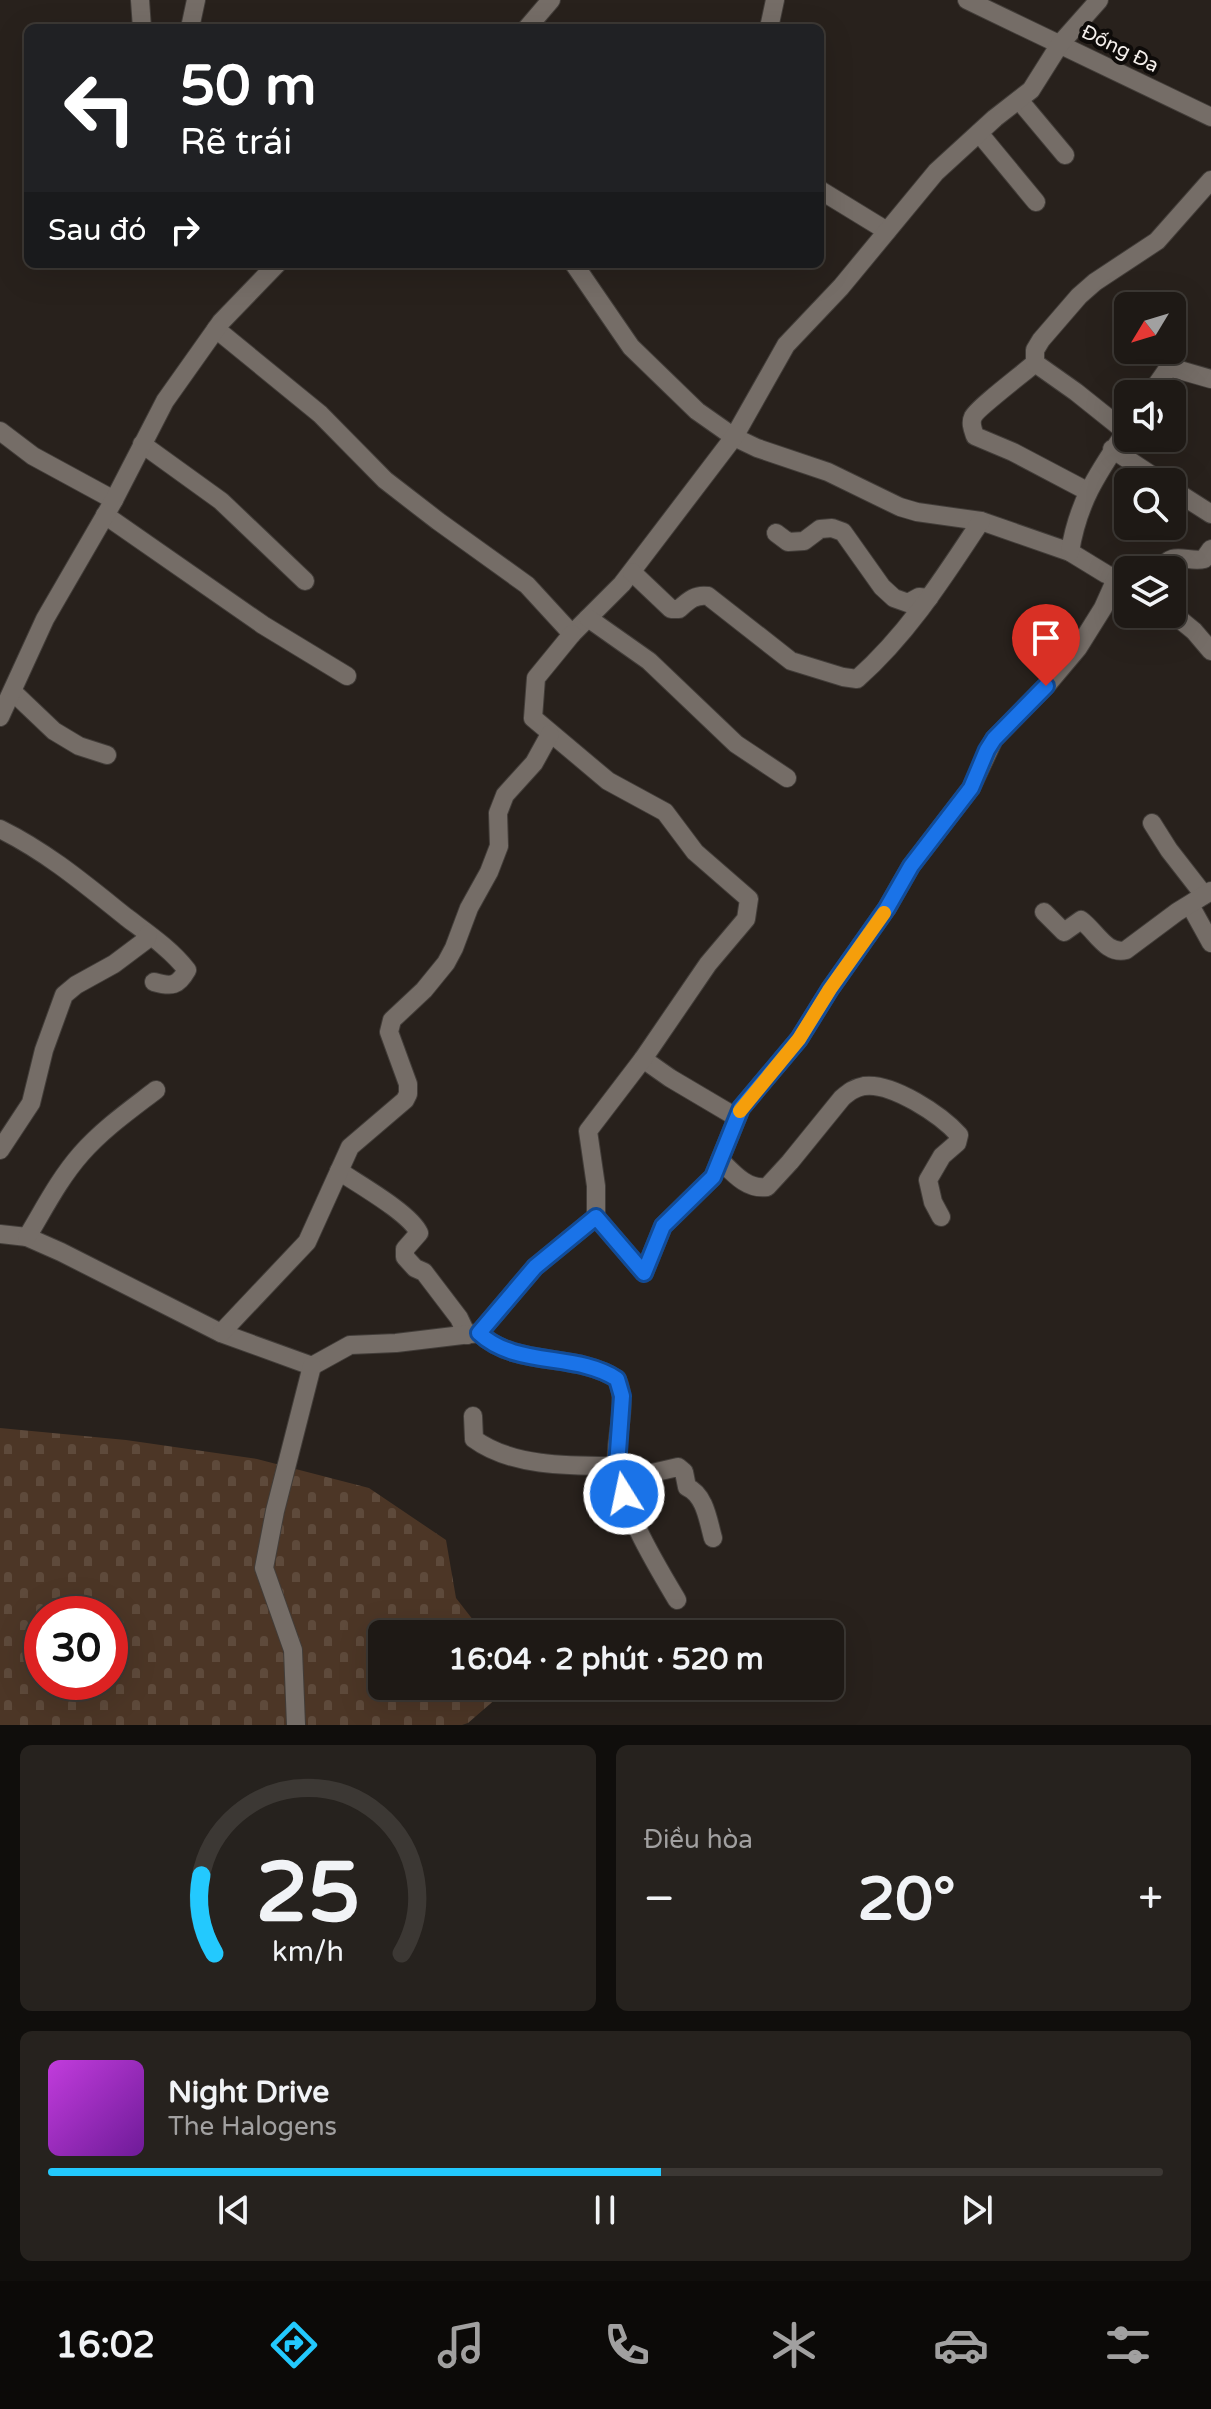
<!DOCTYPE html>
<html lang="vi">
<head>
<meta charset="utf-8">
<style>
	:root { --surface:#1e1915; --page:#26221e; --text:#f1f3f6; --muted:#a1a0a0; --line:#3c3834; --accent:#23c9fe }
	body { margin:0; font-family:"Varela Round",sans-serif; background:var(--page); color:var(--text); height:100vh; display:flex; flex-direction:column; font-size:30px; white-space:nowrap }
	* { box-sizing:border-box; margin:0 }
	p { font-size:26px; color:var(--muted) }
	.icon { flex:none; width:44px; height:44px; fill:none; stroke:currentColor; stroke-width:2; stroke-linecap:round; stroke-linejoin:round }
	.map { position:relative; height:1725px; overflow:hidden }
	.panel { display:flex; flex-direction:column; gap:20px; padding:20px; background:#100e0c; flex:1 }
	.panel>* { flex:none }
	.top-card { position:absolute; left:24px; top:24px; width:800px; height:244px; border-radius:12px; box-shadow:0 8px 32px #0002,0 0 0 2px var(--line); background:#202124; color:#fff; overflow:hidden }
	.needle { width:52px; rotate:232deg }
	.controls { position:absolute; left:1114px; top:292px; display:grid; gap:16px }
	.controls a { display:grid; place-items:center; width:72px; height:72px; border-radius:12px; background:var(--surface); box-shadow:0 8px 32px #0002,0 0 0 2px var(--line); font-size:40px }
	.speed { position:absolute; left:24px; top:1596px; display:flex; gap:16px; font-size:40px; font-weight:700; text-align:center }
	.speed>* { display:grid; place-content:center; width:104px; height:104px; border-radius:50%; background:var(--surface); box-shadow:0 8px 32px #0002,0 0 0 2px var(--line); line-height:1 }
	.speed .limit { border:12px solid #d22; background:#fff; color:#111 }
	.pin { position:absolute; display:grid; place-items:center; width:68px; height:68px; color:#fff; margin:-82px -34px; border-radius:50% 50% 50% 0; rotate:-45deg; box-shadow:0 0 8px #0007 }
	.pin .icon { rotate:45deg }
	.me { position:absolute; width:88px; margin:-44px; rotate:350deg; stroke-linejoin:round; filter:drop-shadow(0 0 6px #0008) }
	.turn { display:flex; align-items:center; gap:28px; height:168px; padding:0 24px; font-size:36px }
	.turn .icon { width:104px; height:104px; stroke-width:2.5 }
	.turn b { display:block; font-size:56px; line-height:68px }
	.then { display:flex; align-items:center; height:76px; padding:0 24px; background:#0003; gap:16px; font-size:30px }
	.big { font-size:60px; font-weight:800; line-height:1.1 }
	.panel .card { flex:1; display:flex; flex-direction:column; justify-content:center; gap:12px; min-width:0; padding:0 28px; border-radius:12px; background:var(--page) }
	.panel .dial { align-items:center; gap:0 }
	.dial svg { height:208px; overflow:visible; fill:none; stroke:var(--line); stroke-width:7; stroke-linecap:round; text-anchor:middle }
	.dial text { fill:var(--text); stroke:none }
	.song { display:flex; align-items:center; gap:24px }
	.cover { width:96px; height:96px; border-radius:12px; background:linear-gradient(135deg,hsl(290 70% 55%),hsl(280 70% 35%)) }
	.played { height:8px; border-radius:4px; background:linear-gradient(90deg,var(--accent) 55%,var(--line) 55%) }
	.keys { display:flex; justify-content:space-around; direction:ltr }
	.heat { display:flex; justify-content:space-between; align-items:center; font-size:44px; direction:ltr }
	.panel .tiles { flex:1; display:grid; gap:20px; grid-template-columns:1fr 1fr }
	.card:last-child { grid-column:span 2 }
	.trip { position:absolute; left:368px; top:1620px; width:476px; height:80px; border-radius:12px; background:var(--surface); box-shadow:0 8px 32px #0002,0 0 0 2px var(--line); font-weight:800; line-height:80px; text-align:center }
	.dock { display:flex; height:128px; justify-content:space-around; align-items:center; background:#0c0a08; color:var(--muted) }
	.dock .icon { width:56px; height:56px }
	.dock .current { color:var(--accent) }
	.dock b { font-size:36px; color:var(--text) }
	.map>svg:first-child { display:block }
	.cemetery { fill:url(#cemetery-stones); fill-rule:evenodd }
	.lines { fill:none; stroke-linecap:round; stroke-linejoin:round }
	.minor-casing { stroke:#423d39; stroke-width:20 }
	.minor { stroke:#756d67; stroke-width:18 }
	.route-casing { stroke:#114b97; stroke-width:20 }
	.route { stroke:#1a73e8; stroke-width:14 }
	.slow { stroke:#f59e0b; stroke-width:14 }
	.labels { text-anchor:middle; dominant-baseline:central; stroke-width:8; stroke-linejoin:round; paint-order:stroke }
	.street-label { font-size:20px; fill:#f4efec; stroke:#0e0b09 }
</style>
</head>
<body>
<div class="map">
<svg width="1211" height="1725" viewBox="0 0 1211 1725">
	<defs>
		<pattern id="cemetery-stones" width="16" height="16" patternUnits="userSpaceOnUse" patternTransform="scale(2)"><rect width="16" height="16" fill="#4c3626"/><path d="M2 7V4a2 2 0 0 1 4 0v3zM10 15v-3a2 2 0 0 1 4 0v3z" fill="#5e4a3b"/></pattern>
	</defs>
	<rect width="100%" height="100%" fill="#28211c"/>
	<path class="cemetery" d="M0 1428 126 1440 257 1459 369 1488 446 1540 456 1598 484 1634H382V1686H511L468 1723 462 1725H0ZM42 1614H110V1682H42Z"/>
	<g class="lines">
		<g class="minor-casing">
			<g id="minor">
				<polyline points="140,0 142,28"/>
				<polyline points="967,0 1211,117"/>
				<polyline points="190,28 196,0"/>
				<polyline points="527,28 551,0"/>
				<polyline points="769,28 775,0"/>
				<polyline points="1019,100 1065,155"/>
				<polyline points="979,133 1036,202"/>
				<polyline points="820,190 887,231"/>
				<polyline points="574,264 631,347 697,411 734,437 757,448 828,472 900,507 917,512 981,521 1070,552 1106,574 1128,583"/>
				<polyline points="216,329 320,414 385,480 438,521 527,585 572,634 622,584 734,437 786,345 841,287 936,172 995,118 1031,90 1060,44 1099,0"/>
				<path d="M1035 363C1025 372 976 409 973 417 970 423 973 430 975 436L1013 452 1087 491"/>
				<polyline points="1150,394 1169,367 1211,379"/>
				<polyline points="0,431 33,456 114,500"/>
				<polyline points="1126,432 1076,392 1035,363 1035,350 1041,340 1079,296 1095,282 1157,241 1211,180"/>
				<polyline points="142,444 221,501 305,581"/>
				<polyline points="1112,449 1162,482"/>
				<polyline points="1172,489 1211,514"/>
				<polyline points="105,515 263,625 347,676"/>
				<polyline points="776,533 788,542 804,541 820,529 832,528 843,532 882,587 894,598 908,603 919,597 929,598"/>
				<path d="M1070 552C1078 500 1100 470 1128 428"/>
				<path d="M1162 570C1170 549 1188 563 1204 559L1211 549"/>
				<path d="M632 572 671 609H679C688 601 695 594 708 596L791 661 843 677 857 679C908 634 944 577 981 521"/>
				<polyline points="1172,613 1194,631 1211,651"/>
				<polyline points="588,618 649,661 736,744 787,778"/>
				<polyline points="13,692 54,731 79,746 107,755"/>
				<polyline points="0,717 45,619 114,500 165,401 221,322 277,264"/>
				<polyline points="1152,823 1169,850 1204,895"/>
				<path d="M0 829C47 852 86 885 126 917 147 933 171 949 187 970 178 986 172 987 154 982"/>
				<polyline points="1190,905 1211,943"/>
				<path d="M1044 912 1064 932 1081 920C1096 931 1106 955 1126 950L1177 912 1211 891"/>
				<polyline points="643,1059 670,1078 736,1117"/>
				<polyline points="0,1150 31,1103 44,1050 64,995 76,985 114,964 146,940 148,934"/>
				<path d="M339 1171C358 1184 410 1213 419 1233L405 1249V1257L415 1268 424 1272 459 1318 467 1335"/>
				<polyline points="596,1217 644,1273 663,1226 713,1177 720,1160"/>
				<path d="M941 1217 933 1202 928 1180 942 1156 957 1143 959 1135C941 1115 892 1082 864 1086 854 1088 849 1092 842 1098L790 1162 767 1187C747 1190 733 1173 720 1160L741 1108 799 1039 830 989 887 908 911 866 971 788 994 739 1046 686 1078 648 1103 608 1116 579"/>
				<polyline points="0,1234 27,1237 61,1252 221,1333 312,1366 350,1345 396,1343 479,1333 535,1267 596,1217 596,1186 588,1131 643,1059 708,964 746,919 749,899 695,852 665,812 608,781 533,718 536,678 572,634"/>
				<path d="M27 1237C44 1209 59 1179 81 1154 103 1129 130 1110 156 1090"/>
				<polyline points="221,1333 307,1242 350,1147 405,1100 408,1094 408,1084 389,1032 392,1020 424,990 446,963 454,948 469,908 489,872 499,846 498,813 505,795 534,763 550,734"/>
				<path d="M479 1333C516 1368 576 1352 617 1379 629 1406 614 1437 617 1465 622 1509 655 1563 677 1600"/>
				<path d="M473 1416 474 1439C512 1467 571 1466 617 1466"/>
				<path d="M620 1476H639L678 1467 684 1472 687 1487C705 1495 708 1520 713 1538"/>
				<polyline points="296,1725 293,1650 264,1568 275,1511 312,1366"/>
			</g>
		</g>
		<use href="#minor" class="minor"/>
	</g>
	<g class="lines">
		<g class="route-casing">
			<path id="route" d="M624 1494 617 1466 622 1396 617 1379C576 1352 516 1368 479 1333L535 1267 596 1217 644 1273 663 1226 713 1177 741 1108 799 1039 830 989 887 908 911 866 971 788 987 750 994 739 1046 686"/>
		</g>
		<use href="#route" class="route"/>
		<polyline class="slow" points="740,1111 799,1039 830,989 884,913"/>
	</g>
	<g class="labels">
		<g class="street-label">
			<text transform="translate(1120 49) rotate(26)">Đống Đa</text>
		</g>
	</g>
</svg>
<div class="controls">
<a><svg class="needle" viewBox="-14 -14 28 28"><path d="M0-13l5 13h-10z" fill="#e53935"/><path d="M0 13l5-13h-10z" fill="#a1a0a0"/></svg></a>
<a><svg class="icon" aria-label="sound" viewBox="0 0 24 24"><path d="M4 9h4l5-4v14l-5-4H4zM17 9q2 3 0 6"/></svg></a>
<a><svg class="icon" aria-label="search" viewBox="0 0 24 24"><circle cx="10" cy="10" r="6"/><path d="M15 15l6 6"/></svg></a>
<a><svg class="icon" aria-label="layers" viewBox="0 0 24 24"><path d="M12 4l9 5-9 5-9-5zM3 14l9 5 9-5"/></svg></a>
</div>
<div class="speed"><div class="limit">30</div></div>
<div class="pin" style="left:1046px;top:686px;background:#d93025"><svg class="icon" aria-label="arrive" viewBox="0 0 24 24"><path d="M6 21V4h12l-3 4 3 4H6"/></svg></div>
<svg class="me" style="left:624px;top:1494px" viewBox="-20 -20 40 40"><circle r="17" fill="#1a73e8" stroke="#fff" stroke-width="3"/><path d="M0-11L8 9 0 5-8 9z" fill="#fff"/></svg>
<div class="trip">16:04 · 2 phút · 520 m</div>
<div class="top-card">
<div class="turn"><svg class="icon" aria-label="left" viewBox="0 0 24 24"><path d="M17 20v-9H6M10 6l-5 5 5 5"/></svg><div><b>50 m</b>Rẽ trái</div></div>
<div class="then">Sau đó<svg class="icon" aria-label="right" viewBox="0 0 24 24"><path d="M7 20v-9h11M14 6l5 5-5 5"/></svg></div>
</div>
</div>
<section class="panel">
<div class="tiles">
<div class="card dial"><svg viewBox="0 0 100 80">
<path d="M14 69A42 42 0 1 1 86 69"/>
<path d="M14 69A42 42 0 0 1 9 39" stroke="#23c9fe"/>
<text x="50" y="56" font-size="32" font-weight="700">25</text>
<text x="50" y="72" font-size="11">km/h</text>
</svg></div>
<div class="card"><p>Điều hòa</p>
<div class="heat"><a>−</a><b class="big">20°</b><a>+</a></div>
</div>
<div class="card">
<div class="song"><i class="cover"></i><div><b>Night Drive</b><p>The Halogens</p></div></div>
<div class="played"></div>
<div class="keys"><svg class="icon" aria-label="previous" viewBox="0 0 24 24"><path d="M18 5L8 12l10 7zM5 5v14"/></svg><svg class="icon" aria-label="pause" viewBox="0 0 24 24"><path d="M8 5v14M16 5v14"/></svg><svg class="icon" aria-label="next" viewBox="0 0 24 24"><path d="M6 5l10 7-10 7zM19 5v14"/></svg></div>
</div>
</div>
</section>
<nav class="dock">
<b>16:02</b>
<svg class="icon current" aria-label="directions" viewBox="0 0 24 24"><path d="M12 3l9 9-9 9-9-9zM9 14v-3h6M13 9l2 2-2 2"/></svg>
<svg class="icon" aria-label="music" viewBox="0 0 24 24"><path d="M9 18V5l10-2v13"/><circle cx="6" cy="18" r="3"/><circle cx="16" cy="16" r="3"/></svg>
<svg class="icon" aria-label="phone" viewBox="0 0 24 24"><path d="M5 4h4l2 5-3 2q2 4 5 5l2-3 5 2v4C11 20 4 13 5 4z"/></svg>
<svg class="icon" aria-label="climate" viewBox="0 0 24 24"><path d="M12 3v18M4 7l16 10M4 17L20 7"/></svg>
<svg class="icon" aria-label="car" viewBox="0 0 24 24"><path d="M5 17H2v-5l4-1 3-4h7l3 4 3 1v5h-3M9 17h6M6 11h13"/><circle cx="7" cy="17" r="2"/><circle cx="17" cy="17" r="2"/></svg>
<svg class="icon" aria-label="filters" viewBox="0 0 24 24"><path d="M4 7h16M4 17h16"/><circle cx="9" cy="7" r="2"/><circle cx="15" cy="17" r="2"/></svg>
</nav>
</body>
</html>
